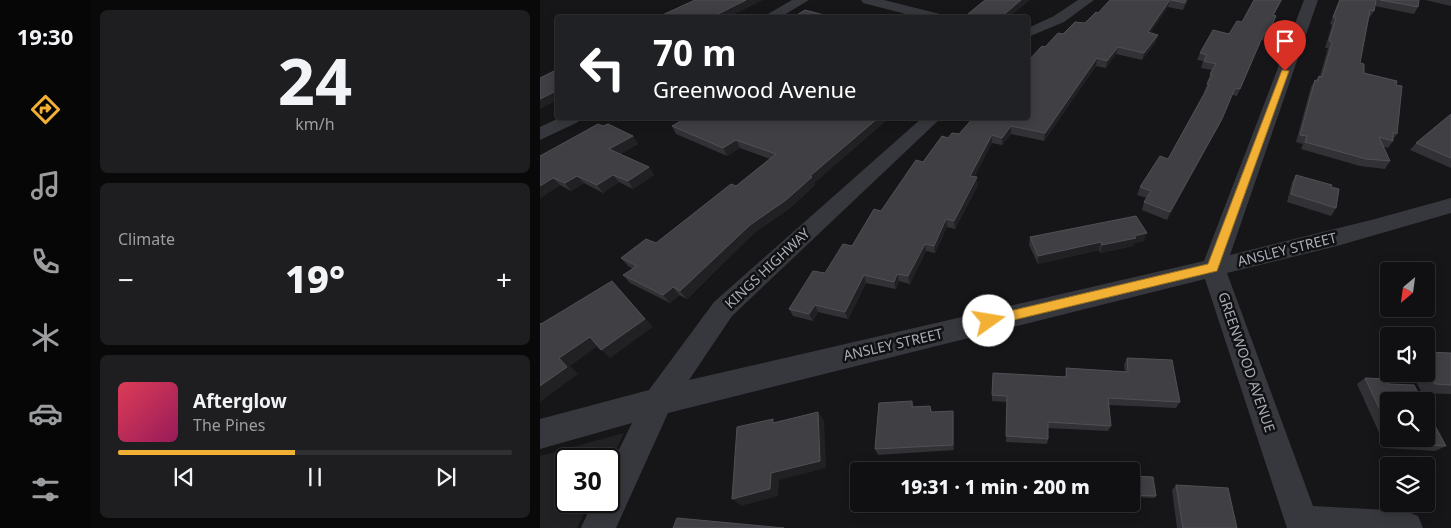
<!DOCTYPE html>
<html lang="en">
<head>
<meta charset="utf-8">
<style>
	:root { --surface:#101012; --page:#1e1e20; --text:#f1f3f6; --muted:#9c9d9f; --line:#303032; --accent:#f2b134 }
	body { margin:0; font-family:"Noto Sans",sans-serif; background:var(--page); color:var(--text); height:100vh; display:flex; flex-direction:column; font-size:19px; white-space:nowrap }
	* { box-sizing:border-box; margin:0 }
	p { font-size:16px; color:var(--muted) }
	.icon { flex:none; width:28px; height:28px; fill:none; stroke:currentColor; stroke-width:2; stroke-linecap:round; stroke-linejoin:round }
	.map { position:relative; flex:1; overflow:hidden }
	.panel { display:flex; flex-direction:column; gap:10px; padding:10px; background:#09090a; width:450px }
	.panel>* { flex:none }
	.hud { position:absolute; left:15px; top:15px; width:475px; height:105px; border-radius:5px; box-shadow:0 2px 12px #0003,0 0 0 1px var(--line); background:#202124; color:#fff; overflow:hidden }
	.needle { width:32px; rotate:209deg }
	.controls { position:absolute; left:840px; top:262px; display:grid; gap:10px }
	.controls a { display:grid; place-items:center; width:55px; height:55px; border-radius:5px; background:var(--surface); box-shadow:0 2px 12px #0003,0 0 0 1px var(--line); font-size:25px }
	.speed { position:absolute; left:15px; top:448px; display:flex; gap:10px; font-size:25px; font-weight:700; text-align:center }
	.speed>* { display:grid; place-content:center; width:65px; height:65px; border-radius:50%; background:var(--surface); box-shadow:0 2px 12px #0003,0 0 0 1px var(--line); line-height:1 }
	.speed .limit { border:2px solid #111; border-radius:8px; background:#fff; color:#111 }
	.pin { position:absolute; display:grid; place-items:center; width:42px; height:42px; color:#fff; margin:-51px -21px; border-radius:50% 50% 50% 0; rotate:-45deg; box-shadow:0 0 5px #0007 }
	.pin .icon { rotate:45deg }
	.me { position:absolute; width:55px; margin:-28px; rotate:77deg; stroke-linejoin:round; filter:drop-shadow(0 0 4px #0008) }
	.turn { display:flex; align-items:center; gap:18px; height:105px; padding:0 15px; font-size:22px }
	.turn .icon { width:65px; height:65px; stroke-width:2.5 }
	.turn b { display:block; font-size:35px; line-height:42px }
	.big { font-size:38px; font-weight:800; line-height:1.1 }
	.panel .card { flex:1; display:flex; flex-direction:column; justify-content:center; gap:8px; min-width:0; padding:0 18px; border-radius:8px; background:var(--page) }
	.panel .dial { align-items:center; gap:0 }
	.dial b { font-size:65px; line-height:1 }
	.song { display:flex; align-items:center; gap:15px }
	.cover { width:60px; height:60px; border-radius:8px; background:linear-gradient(135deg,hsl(350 70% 55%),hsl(330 70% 35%)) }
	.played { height:5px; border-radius:2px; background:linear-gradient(90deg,var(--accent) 45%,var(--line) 45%) }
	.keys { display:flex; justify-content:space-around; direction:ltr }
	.heat { display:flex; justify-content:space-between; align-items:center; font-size:28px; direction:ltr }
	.trip { position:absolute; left:310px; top:462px; width:290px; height:50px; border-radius:5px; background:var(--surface); box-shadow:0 2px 12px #0003,0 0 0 1px var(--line); font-weight:800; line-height:50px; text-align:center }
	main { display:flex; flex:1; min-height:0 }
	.menu { display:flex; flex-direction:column; width:90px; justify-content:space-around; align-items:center; background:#060607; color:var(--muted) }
	.menu .icon { width:35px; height:35px }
	.menu .selected { color:var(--accent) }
	.menu b { font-size:22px; color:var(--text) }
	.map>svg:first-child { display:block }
	.built { fill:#222225 }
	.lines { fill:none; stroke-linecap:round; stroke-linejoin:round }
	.minor { fill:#37383d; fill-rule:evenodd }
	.wall { fill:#323236 }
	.shaded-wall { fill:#212124 }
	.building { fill:#3f3f44; stroke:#4f5156 }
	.route { fill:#f2b134; stroke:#9d7322 }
	.labels { text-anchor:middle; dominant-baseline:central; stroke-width:5; stroke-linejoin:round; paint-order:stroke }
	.street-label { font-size:14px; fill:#a8adb8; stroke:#111113 }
</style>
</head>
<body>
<main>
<nav class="menu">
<b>19:30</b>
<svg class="icon selected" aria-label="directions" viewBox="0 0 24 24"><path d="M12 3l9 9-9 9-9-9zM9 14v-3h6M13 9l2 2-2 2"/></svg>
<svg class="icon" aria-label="music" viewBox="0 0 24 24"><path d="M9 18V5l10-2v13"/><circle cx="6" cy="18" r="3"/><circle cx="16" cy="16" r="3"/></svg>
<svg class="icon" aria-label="phone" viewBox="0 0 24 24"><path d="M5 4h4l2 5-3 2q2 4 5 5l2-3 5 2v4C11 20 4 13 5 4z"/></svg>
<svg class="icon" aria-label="climate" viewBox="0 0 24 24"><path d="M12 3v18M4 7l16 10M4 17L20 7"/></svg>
<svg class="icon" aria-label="car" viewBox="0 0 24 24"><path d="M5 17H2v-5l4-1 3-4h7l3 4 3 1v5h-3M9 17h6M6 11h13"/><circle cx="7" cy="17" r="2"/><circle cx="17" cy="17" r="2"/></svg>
<svg class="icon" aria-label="filters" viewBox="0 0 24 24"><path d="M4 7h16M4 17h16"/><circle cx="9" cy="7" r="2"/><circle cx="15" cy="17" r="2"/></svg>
</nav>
<section class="panel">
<div class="card dial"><b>24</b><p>km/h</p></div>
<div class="card"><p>Climate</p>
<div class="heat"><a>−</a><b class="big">19°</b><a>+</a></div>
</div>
<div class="card">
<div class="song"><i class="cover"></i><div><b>Afterglow</b><p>The Pines</p></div></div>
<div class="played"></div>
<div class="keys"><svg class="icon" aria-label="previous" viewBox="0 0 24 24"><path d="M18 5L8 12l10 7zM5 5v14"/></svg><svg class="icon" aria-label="pause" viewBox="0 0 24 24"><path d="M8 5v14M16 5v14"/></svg><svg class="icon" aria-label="next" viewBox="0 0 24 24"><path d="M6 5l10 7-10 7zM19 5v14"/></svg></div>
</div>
</section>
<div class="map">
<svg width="911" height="528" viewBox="0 0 911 528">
	<rect width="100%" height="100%" fill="#161618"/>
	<polygon class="built" points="84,433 69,464 69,459 26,459 26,501 50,501 37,528 0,528 0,456"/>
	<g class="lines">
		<g class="minor">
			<polygon points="252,0 269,0 239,18 221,18"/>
			<polygon points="321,0 344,0 404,15 406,18 381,18 323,3"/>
			<polygon points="538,0 554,0 524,22 488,37 488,28 514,16"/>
			<polygon points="764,0 778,0 690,255 835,219 911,198 911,213 797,246 687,273 773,506 866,511 878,516 883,528 747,528 665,279 128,413 76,528 41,528 53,501 69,501 69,470 92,423 0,449 0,419 109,390 174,302 382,118 401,118 192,316 149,380 664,261"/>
			<polygon points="19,118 41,118 38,122 0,140 0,127"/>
		</g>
	</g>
	<g class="wall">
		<polygon points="570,0 648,0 643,10 628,7 610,33 616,42 602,60 576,54 566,68 556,66 504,141 471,134 462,145 452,143 434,177 438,185 415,229 407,227 395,253 386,251 370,284 359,281 356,289 326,283 308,319 278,312 273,321 253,316 249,309 312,246 383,162 408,138 419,134 505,47 523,34 545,23 558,13"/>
		<polygon points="714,0 742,0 734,15 736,16 725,41 721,40 697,96 692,95 678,127 627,220 602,210 604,202 607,198 597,195 600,187 628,159 665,92 664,92 668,82 667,82 672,70 661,68 663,61 657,60 660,53 689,34 702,22"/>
		<polygon points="799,0 879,0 878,7 874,14 835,6 834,11 830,17 829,17 820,63 824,73 856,85 857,134 853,139 853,141 848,148 844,147 850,161 845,169 820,166 761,149 763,144 756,142 771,87 775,80 776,80 779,76 780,76 788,48 785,48 792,25 790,24"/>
		<polygon points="885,0 911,0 911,6"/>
		<polygon points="911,114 911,168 870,150 876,143"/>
		<polygon points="146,118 349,118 274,183 275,185 250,208 214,233 147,299 139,295 130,303 90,283 83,275 93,269 88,266 81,258 116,243 196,186 230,159 200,148 187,156 136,134 132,126"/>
		<polygon points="63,126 93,136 98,144 80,154 109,167 114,175 93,189 79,182 63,193 44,183 31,191 20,185 0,198 0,156"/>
		<polygon points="756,175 796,208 791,216 747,202 752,182"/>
		<polygon points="490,237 604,241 594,243 593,246 560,253 559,250 498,264 489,245"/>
		<polygon points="886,352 911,353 911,394 882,393 872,374 886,374"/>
		<polygon points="587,358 640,402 636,408 569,405 571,426 568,431 508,428 508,439 507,444 466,442 467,402 452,401 452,395 525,376 526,368 585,372 584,365"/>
		<polygon points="825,378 849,401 849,439 886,439 906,446 895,451 846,448 817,384"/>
		<polygon points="372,401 374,407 390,406 392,412 413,411 414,417 414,450 338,455 335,449"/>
		<polygon points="591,476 616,496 614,498 591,497"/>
		<polygon points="636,485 697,528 637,528 632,490"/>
	</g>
	<g class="shaded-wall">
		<polygon points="206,0 223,0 187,18 170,18"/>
		<polygon points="481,0 490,0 468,18 460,18"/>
		<polygon points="630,0 628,7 606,39 608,32"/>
		<polygon points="646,0 648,0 643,10 645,3"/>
		<polygon points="618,35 616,42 602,60 604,53"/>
		<polygon points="578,47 576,54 566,68 567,61"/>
		<polygon points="557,58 556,66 504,141 505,133"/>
		<polygon points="695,88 678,127 627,220 630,212"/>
		<polygon points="18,90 18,100 0,109 0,99"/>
		<polygon points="338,118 349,118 274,183 275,185 250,208 214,233 147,299 140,291 210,225 270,176"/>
		<polygon points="471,126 471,134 462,145 462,138"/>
		<polygon points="452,135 452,143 430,184 430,176"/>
		<polygon points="93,136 98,144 75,157 69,149"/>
		<polygon points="196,140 200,148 187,156 183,148"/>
		<polygon points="109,167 114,175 93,189 88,181"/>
		<polygon points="73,175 79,182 63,193 57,185"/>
		<polygon points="37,176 44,183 31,191 25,183"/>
		<polygon points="437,177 438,185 415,229 414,221"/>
		<polygon points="13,178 20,185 0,198 0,186"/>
		<polygon points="406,219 407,227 395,253 394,246"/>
		<polygon points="607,233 604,241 594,243 593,246 560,253 562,245"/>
		<polygon points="561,242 559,250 498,264 498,256"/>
		<polygon points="385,244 386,251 370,284 368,276"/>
		<polygon points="357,274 359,281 356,289 354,282"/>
		<polygon points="324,275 326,283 308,319 305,312"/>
		<polygon points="72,281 113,327 70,358 61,350"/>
		<polygon points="133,287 139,295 130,303 123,295"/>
		<polygon points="275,305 278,312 273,321 269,314"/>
		<polygon points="50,337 59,345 30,366 38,374 0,402 0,386 19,358"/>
		<polygon points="413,411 414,417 414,450 413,445"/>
		<polygon points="278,412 284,421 286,468 239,480 238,496 201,506 192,499 231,473"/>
	</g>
	<g class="building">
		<polygon points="155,0 206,0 170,18 107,18 112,15 118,17"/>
		<polygon points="445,0 481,0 460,18 423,18"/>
		<polygon points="570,0 630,0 608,32 618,35 604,53 578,47 567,61 557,58 505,133 471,126 462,138 452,135 430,176 437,177 414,221 406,219 394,246 385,244 368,276 357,274 354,282 324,275 305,312 275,305 269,314 249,309 273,271 285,273 303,244 312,246 334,209 341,211 376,160 383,162 402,136 408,138 412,133 419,134 433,118 488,118 488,61 502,46 505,47 518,33 523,34 535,22 545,23 556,12 558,13"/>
		<polygon points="631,0 646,0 645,3"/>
		<polygon points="714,0 741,0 733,15 736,16 728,34 724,33 700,89 695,88 682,119 630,212 604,202 611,191 600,187 620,156 628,159 669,85 667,84 672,75 670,74 676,64 664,61 667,55 660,53 673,30 689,34 697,21 702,22"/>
		<polygon points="800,0 836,0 834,11 830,10 820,63 824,64 824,73 857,81 856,85 862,86 857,134 853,132 853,141 839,137 850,161 826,159 765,142 767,136 760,135 775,80 777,81 779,76 782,77 792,42 789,41 796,18 793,17"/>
		<polygon points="840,0 879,0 878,7"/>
		<polygon points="265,10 292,17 252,18"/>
		<polygon points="18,69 18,90 0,99 0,78"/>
		<polygon points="911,114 911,158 876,143"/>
		<polygon points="146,118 338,118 270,176 272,177 246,200 210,225 140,291 133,287 123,295 83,275 97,266 81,258 106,239 116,243 191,184 196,186 236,154 196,140 183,148 132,126"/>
		<polygon points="58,124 63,126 68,124 93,136 69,149 109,167 88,181 73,175 57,185 37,176 25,183 13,178 0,186 0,156"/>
		<polygon points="756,175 792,185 791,187 799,189 796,208 751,194"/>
		<polygon points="596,216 607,233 594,236 596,238 562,245 561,242 498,256 490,237"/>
		<polygon points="72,281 105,319 61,350 50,337 19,358 27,367 0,386 0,323 1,324"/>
		<polygon points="886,352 911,353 911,385 895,384 886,369"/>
		<polygon points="587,358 632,360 640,402 568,398 571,426 508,422 508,439 466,436 467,396 452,395 453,373 527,377 526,368 588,372"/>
		<polygon points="825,378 847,379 849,384 874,385 882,401 849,401 849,429"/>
		<polygon points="372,401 372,407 390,406 391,412 413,411 413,445 335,449 339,403"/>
		<polygon points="886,409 906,446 855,443 853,439 886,439"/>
		<polygon points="278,412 280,461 231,473 230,489 192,499 197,427 233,419 233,423"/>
		<polygon points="591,476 613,477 616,496 591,495"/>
		<polygon points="636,485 688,488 697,528 643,528"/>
		<polygon points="137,518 244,528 133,528"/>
	</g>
	<polygon class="route" points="742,70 749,71 677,271 449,326 444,325 443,321 444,317 449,316 668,264"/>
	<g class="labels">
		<g class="street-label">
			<text transform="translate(747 249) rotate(-14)">ANSLEY STREET</text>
			<text transform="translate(227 268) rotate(-43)">KINGS HIGHWAY</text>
			<text transform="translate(353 344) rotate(-13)">ANSLEY STREET</text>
			<text transform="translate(707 362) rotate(71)">GREENWOOD AVENUE</text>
		</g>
	</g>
</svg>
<div class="controls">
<a><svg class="needle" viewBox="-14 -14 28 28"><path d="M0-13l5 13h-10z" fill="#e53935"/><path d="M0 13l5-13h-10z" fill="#9c9d9f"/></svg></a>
<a><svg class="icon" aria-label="sound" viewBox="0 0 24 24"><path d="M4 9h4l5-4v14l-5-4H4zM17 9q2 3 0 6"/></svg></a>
<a><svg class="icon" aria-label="search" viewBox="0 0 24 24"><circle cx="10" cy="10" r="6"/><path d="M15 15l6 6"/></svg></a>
<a><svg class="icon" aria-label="layers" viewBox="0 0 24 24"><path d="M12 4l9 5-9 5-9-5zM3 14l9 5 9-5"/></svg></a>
</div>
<div class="speed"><div class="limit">30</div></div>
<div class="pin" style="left:745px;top:71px;background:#d93025"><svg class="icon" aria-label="arrive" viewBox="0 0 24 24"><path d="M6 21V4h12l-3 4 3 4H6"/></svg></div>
<svg class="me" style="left:449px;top:321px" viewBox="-20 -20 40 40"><circle r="19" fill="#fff"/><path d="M0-13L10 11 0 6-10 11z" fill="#f2b134"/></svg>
<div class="trip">19:31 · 1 min · 200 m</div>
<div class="hud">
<div class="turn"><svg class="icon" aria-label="left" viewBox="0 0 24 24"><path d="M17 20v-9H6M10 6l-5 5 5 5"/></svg><div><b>70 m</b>Greenwood Avenue</div></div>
</div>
</div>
</main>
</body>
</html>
